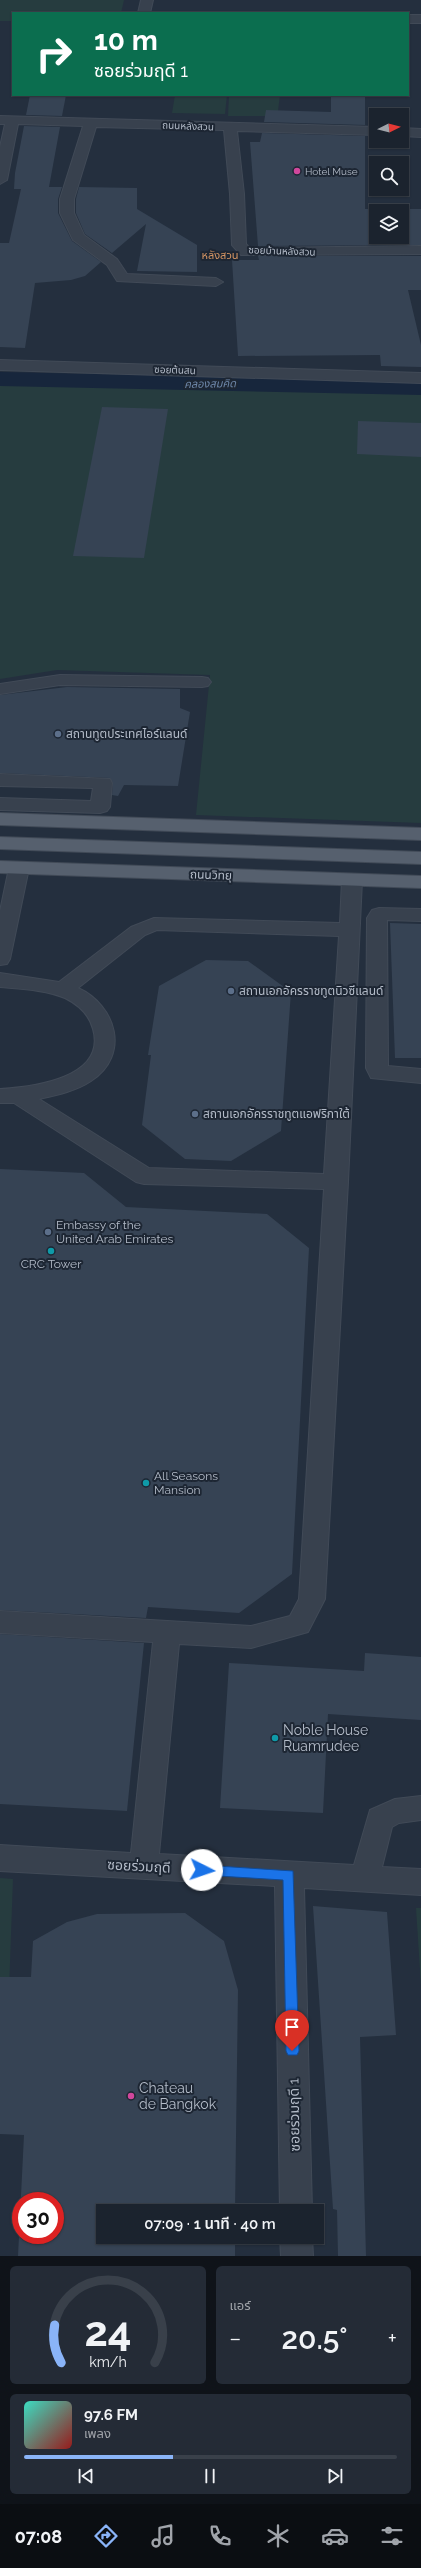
<!DOCTYPE html>
<html lang="th">
<head>
<meta charset="utf-8">
<style>
	:root { --surface:#1b232e; --page:#242b36; --text:#f1f3f6; --muted:#a0a4aa; --line:#39404a; --accent:#8ab4f8 }
	body { margin:0; font-family:Raleway,"Noto Sans Thai",sans-serif; background:var(--page); color:var(--text); height:100vh; display:flex; flex-direction:column; font-size:15px; white-space:nowrap }
	* { box-sizing:border-box; margin:0 }
	p { font-size:13px; color:var(--muted) }
	.icon { flex:none; width:22px; height:22px; fill:none; stroke:currentColor; stroke-width:2; stroke-linecap:round; stroke-linejoin:round }
	.map { position:relative; height:2256px; overflow:hidden }
	.panel { display:flex; flex-direction:column; gap:10px; padding:10px; background:#0f1319; flex:1 }
	.panel>* { flex:none }
	.guide { position:absolute; left:12px; top:12px; width:397px; height:84px; border-radius:0px; box-shadow:0 1px 3px #0004,0 0 0 1px var(--line); background:#0b6e4f; color:#fff; overflow:hidden }
	.needle { width:26px; rotate:84deg }
	.buttons { position:absolute; left:369px; top:108px; display:grid; gap:8px }
	.buttons a { display:grid; place-items:center; width:40px; height:40px; border-radius:0px; background:var(--surface); box-shadow:0 1px 3px #0004,0 0 0 1px var(--line); font-size:20px }
	.speed { position:absolute; left:12px; top:2192px; display:flex; gap:8px; font-size:20px; font-weight:700; text-align:center }
	.speed>* { display:grid; place-content:center; width:52px; height:52px; border-radius:50%; background:var(--surface); box-shadow:0 1px 3px #0004,0 0 0 1px var(--line); line-height:1 }
	.speed .limit { border:6px solid #d22; background:#fff; color:#111 }
	.pin { position:absolute; display:grid; place-items:center; width:34px; height:34px; color:#fff; margin:-41px -17px; border-radius:50% 50% 50% 0; rotate:-45deg; box-shadow:0 0 4px #0007 }
	.pin .icon { rotate:45deg }
	.me { position:absolute; width:44px; margin:-22px; rotate:94deg; stroke-linejoin:round; filter:drop-shadow(0 0 3px #0008) }
	.turn { display:flex; align-items:center; gap:14px; height:84px; padding:0 16px; font-size:18px }
	.turn .icon { width:52px; height:52px; stroke-width:2.5 }
	.turn b { display:block; font-size:28px; line-height:34px }
	.big { font-size:30px; font-weight:600; line-height:1.1 }
	.panel .card { flex:1; display:flex; flex-direction:column; justify-content:center; gap:6px; min-width:0; padding:0 14px; border-radius:6px; background:var(--page) }
	.panel .dial { align-items:center; gap:0 }
	.dial svg { height:104px; overflow:visible; fill:none; stroke:var(--line); stroke-width:7; stroke-linecap:round; text-anchor:middle }
	.dial text { fill:var(--text); stroke:none }
	.song { display:flex; align-items:center; gap:12px }
	.cover { width:48px; height:48px; border-radius:6px; background:linear-gradient(135deg,hsl(170 70% 55%),hsl(0 70% 35%)) }
	.played { height:4px; border-radius:2px; background:linear-gradient(90deg,var(--accent) 40%,var(--line) 40%) }
	.keys { display:flex; justify-content:space-around; direction:ltr }
	.heat { display:flex; justify-content:space-between; align-items:center; font-size:22px; direction:ltr }
	.panel .tiles { flex:1; display:grid; gap:10px; grid-template-columns:1fr 1fr }
	.card:last-child { grid-column:span 2 }
	.trip { position:absolute; left:96px; top:2204px; width:228px; height:40px; border-radius:0px; background:var(--surface); box-shadow:0 1px 3px #0004,0 0 0 1px var(--line); font-weight:600; line-height:40px; text-align:center }
	.tab-bar { display:flex; height:64px; justify-content:space-around; align-items:center; background:#0b0e12; color:var(--muted) }
	.tab-bar .icon { width:28px; height:28px }
	.tab-bar .active { color:var(--accent) }
	.tab-bar b { font-size:18px; color:var(--text) }
	.map>svg:first-child { display:block }
	.green { fill:#263c3f }
	.lines { fill:none; stroke-linecap:round; stroke-linejoin:round }
	.canal { fill:#17263c; fill-rule:evenodd }
	.building { fill:#364354; fill-rule:evenodd }
	.minor-casing { stroke:#414a57; stroke-width:2 }
	.major-casing { stroke:#414a57; stroke-width:2 }
	.minor { fill:#38414e; fill-rule:evenodd }
	.major { fill:#56606e; fill-rule:evenodd }
	.route { fill:#1a73e8; stroke:#114b97 }
	.hotel-dot { fill:#d1479c; stroke:#1d2633; stroke-width:1.5 }
	.service-dot { fill:#5c6f8a; stroke:#1d2633; stroke-width:1.5 }
	.culture-dot { fill:#0f9aa8; stroke:#1d2633; stroke-width:1.5 }
	.labels { text-anchor:middle; dominant-baseline:central; stroke-width:4; stroke-linejoin:round; paint-order:stroke }
	.far-street-label { font-size:10px; fill:#b4bcc9; stroke:#1d2633 }
	.far-poi-label { font-size:10px; fill:#b4bcc9; stroke:#1d2633; text-anchor:start }
	.far-neighbourhood-label { font-size:11px; fill:#d59563; stroke:#1d2633 }
	.far-water-label { font-size:11px; font-style:italic; fill:#6d86a8; stroke:#1d2633 }
	.poi-label { font-size:12px; fill:#b4bcc9; stroke:#1d2633; text-anchor:start }
	.street-label { font-size:12px; fill:#b4bcc9; stroke:#1d2633 }
	.near-poi-label { font-size:14px; fill:#b4bcc9; stroke:#1d2633; text-anchor:start }
	.near-street-label { font-size:14px; fill:#b4bcc9; stroke:#1d2633 }
</style>
</head>
<body>
<div class="map">
<svg width="421" height="2256" viewBox="0 0 421 2256">
	<rect width="100%" height="100%" fill="#242f3e"/>
	<g class="green">
		<polygon points="0,0 124,0 121,13 13,13 13,21 0,21"/>
		<polygon points="175,95 227,95 225,114 172,113"/>
		<polygon points="229,95 280,95 278,111 265,116 228,116"/>
		<polygon points="0,381 421,392 421,823 196,815 210,675 57,670 0,679"/>
		<polygon points="0,1878 13,1879 9,1991 0,1991"/>
		<polygon points="416,1908 421,1908 421,1986"/>
	</g>
	<g class="lines">
		<polygon class="canal" points="0,372 421,381 421,395 0,386"/>
	</g>
	<g class="building">
		<polygon points="30,95 66,95 62,116 26,115"/>
		<polygon points="331,95 365,95 365,125 264,122 266,110 331,112"/>
		<polygon points="24,126 60,127 49,187 62,187 58,199 58,213 72,241 101,262 85,276 71,280 35,283 25,348 0,347 0,243 9,243 21,189 14,189 15,173"/>
		<path d="M262 133 365 136V209H421V245L258 246 250 142H260ZM376 211H402V237H376Z"/>
		<polygon points="79,187 137,188 137,209 197,245 197,272 137,271 146,224 112,253 85,234 76,213 76,199"/>
		<polygon points="258,256 421,256 421,290 408,290 421,345 421,367 381,366 380,355 238,356 232,260 259,260"/>
		<polygon points="102,407 168,409 144,558 73,556"/>
		<polygon points="358,421 421,423 421,457 357,454"/>
		<polygon points="67,687 180,689 180,708 190,712 178,786 124,785 118,796 112,795 113,783 110,778 0,773 0,695"/>
		<polygon points="390,923 421,924 421,1058 395,1058"/>
		<polygon points="206,960 248,961 291,992 281,1131 231,1161 185,1159 142,1125 151,1055 148,1055 159,986"/>
		<polygon points="0,1169 84,1173 126,1207 267,1214 309,1248 292,1574 239,1613 148,1607 146,1618 0,1610"/>
		<polygon points="0,1634 144,1643 127,1811 0,1804"/>
		<polygon points="365,1653 421,1657 421,1720 328,1714 323,1813 220,1808 229,1663 364,1671"/>
		<polygon points="313,1906 387,1912 396,2035 360,2037 366,2256 338,2256 337,2210 333,2209"/>
		<path d="M185 1913 224 1941 238 1990 235 2211H103V2237H235V2256H18L24 2135 0 2134V1977H31L33 1941 67 1922 97 1914ZM21 2201H55V2235H21Z"/>
	</g>
	<g class="lines">
		<g class="minor-casing">
			<g id="minor">
				<polygon points="141,0 153,0 150,13 138,13"/>
				<rect x="408" y="15" width="13" height="8"/>
				<polygon points="0,116 376,127 376,135 237,131 244,194 246,244 250,248 421,246 421,254 241,255 232,245 230,194 224,130 96,127 74,199 74,213 84,235 117,259 127,274 216,278 223,282 216,286 117,281 107,265 73,240 60,213 60,199 83,126 18,124 7,180 0,184 0,147 5,124 0,124"/>
				<polygon points="402,128 421,129 421,137 402,136"/>
				<polygon points="0,360 421,373 421,383 0,370"/>
				<polygon points="60,675 202,677 208,678 211,682 208,686 202,687 60,685 0,694 0,684"/>
				<polygon points="0,774 110,779 112,783 110,807 107,811 100,813 0,810 0,798 91,801 93,788 0,786"/>
				<polygon points="19,862 26,864 29,868 10,959 7,964 0,965 0,911 9,868 12,864"/>
				<path d="M352 874 359 876 362 880 348 1182 325 1599 308 1632 251 1648 179 1644 159 1854 354 1865 370 1810 395 1799 421 1796V1820L399 1823 392 1827 382 1867 421 1869V1895L304 1888 312 2211H280L275 1886 0 1871V1845L131 1853 153 1642 0 1633V1611L251 1626 290 1616 299 1599 324 1189 144 1184 136 1182 14 1103H0V1089C33 1087 107 1078 93 1029 89 1014 79 1005 65 998 46 990 22 989 0 987V973L59 982 131 927 154 918 340 923 342 880 345 876ZM157 930 339 936 324 1174 149 1168 39 1099C57 1095 76 1091 91 1081 131 1055 116 1005 78 988L145 935Z"/>
				<polygon points="379,908 421,909 421,921 387,920 388,1066 421,1069 421,1083 371,1078 366,1068 367,918 372,910"/>
				<polygon points="280,2237 312,2237 313,2256 281,2256"/>
			</g>
		</g>
		<g class="major-casing">
			<g id="major">
				<polygon points="0,813 421,828 421,840 0,825"/>
				<polygon points="0,837 421,852 421,864 0,849"/>
				<polygon points="0,861 421,876 421,888 0,873"/>
			</g>
		</g>
		<use href="#minor" class="minor"/>
		<use href="#major" class="major"/>
	</g>
	<polygon class="route" points="202,1865 293,1871 299,2051 297,2055 288,2055 286,2051 283,1880 202,1875 196,1870"/>
	<g class="hotel-dot">
		<circle cx="297" cy="171" r="4"/>
		<circle cx="131" cy="2096" r="4"/>
	</g>
	<g class="service-dot">
		<circle cx="58" cy="734" r="4"/>
		<circle cx="231" cy="991" r="4"/>
		<circle cx="195" cy="1114" r="4"/>
		<circle cx="48" cy="1232" r="4"/>
	</g>
	<g class="culture-dot">
		<circle cx="51" cy="1251" r="4"/>
		<circle cx="146" cy="1483" r="4"/>
		<circle cx="275" cy="1738" r="4"/>
	</g>
	<g class="labels">
		<g class="far-street-label">
			<text transform="translate(188 126) rotate(2)">ถนนหลังสวน</text>
			<text transform="translate(282 251) rotate(2)">ซอยบ้านหลังสวน</text>
			<text transform="translate(175 370) rotate(2)">ซอยต้นสน</text>
		</g>
		<g class="far-poi-label">
			<text x="305" y="171">Hotel Muse</text>
		</g>
		<g class="far-neighbourhood-label">
			<text x="220" y="255">หลังสวน</text>
		</g>
		<g class="far-water-label">
			<text transform="translate(210 384) rotate(-1)">คลองสมคิด</text>
		</g>
		<g class="poi-label">
			<text x="66" y="734">สถานทูตประเทศไอร์แลนด์</text>
			<text x="239" y="991">สถานเอกอัครราชทูตนิวซีแลนด์</text>
			<text x="203" y="1114">สถานเอกอัครราชทูตแอฟริกาใต้</text>
			<text x="56" y="1225">Embassy of the<tspan x="56" dy="14">United Arab Emirates</tspan></text>
			<text x="51" y="1264" text-anchor="middle">CRC Tower</text>
			<text x="154" y="1476">All Seasons<tspan x="154" dy="14">Mansion</tspan></text>
		</g>
		<g class="street-label">
			<text transform="translate(211 875) rotate(2)">ถนนวิทยุ</text>
		</g>
		<g class="near-poi-label">
			<text x="283" y="1730">Noble House<tspan x="283" dy="16">Ruamrudee</tspan></text>
			<text x="139" y="2088">Chateau<tspan x="139" dy="16">de Bangkok</tspan></text>
		</g>
		<g class="near-street-label">
			<text transform="translate(139 1866) rotate(3)">ซอยร่วมฤดี</text>
			<text transform="translate(294 2115) rotate(-91)">ซอยร่วมฤดี 1</text>
		</g>
	</g>
</svg>
<div class="buttons">
<a><svg class="needle" viewBox="-14 -14 28 28"><path d="M0-13l5 13h-10z" fill="#e53935"/><path d="M0 13l5-13h-10z" fill="#a0a4aa"/></svg></a>
<a><svg class="icon" aria-label="search" viewBox="0 0 24 24"><circle cx="10" cy="10" r="6"/><path d="M15 15l6 6"/></svg></a>
<a><svg class="icon" aria-label="layers" viewBox="0 0 24 24"><path d="M12 4l9 5-9 5-9-5zM3 14l9 5 9-5"/></svg></a>
</div>
<div class="speed"><div class="limit">30</div></div>
<div class="pin" style="left:292px;top:2051px;background:#d93025"><svg class="icon" aria-label="arrive" viewBox="0 0 24 24"><path d="M6 21V4h12l-3 4 3 4H6"/></svg></div>
<svg class="me" style="left:202px;top:1870px" viewBox="-20 -20 40 40"><circle r="19" fill="#fff"/><path d="M0-13L10 11 0 6-10 11z" fill="#1a73e8"/></svg>
<div class="trip">07:09 · 1 นาที · 40 m</div>
<div class="guide">
<div class="turn"><svg class="icon" aria-label="right" viewBox="0 0 24 24"><path d="M7 20v-9h11M14 6l5 5-5 5"/></svg><div><b>10 m</b>ซอยร่วมฤดี 1</div></div>
</div>
</div>
<section class="panel">
<div class="tiles">
<div class="card dial"><svg viewBox="0 0 100 80">
<path d="M14 69A42 42 0 1 1 86 69"/>
<path d="M14 69A42 42 0 0 1 9 40" stroke="#8ab4f8"/>
<text x="50" y="56" font-size="32" font-weight="700">24</text>
<text x="50" y="72" font-size="11">km/h</text>
</svg></div>
<div class="card"><p>แอร์</p>
<div class="heat"><a>−</a><b class="big">20.5°</b><a>+</a></div>
</div>
<div class="card">
<div class="song"><i class="cover"></i><div><b>97.6 FM</b><p>เพลง</p></div></div>
<div class="played"></div>
<div class="keys"><svg class="icon" aria-label="previous" viewBox="0 0 24 24"><path d="M18 5L8 12l10 7zM5 5v14"/></svg><svg class="icon" aria-label="pause" viewBox="0 0 24 24"><path d="M8 5v14M16 5v14"/></svg><svg class="icon" aria-label="next" viewBox="0 0 24 24"><path d="M6 5l10 7-10 7zM19 5v14"/></svg></div>
</div>
</div>
</section>
<nav class="tab-bar">
<b>07:08</b>
<svg class="icon active" aria-label="directions" viewBox="0 0 24 24"><path d="M12 3l9 9-9 9-9-9zM9 14v-3h6M13 9l2 2-2 2"/></svg>
<svg class="icon" aria-label="music" viewBox="0 0 24 24"><path d="M9 18V5l10-2v13"/><circle cx="6" cy="18" r="3"/><circle cx="16" cy="16" r="3"/></svg>
<svg class="icon" aria-label="phone" viewBox="0 0 24 24"><path d="M5 4h4l2 5-3 2q2 4 5 5l2-3 5 2v4C11 20 4 13 5 4z"/></svg>
<svg class="icon" aria-label="climate" viewBox="0 0 24 24"><path d="M12 3v18M4 7l16 10M4 17L20 7"/></svg>
<svg class="icon" aria-label="car" viewBox="0 0 24 24"><path d="M5 17H2v-5l4-1 3-4h7l3 4 3 1v5h-3M9 17h6M6 11h13"/><circle cx="7" cy="17" r="2"/><circle cx="17" cy="17" r="2"/></svg>
<svg class="icon" aria-label="filters" viewBox="0 0 24 24"><path d="M4 7h16M4 17h16"/><circle cx="9" cy="7" r="2"/><circle cx="15" cy="17" r="2"/></svg>
</nav>
</body>
</html>
